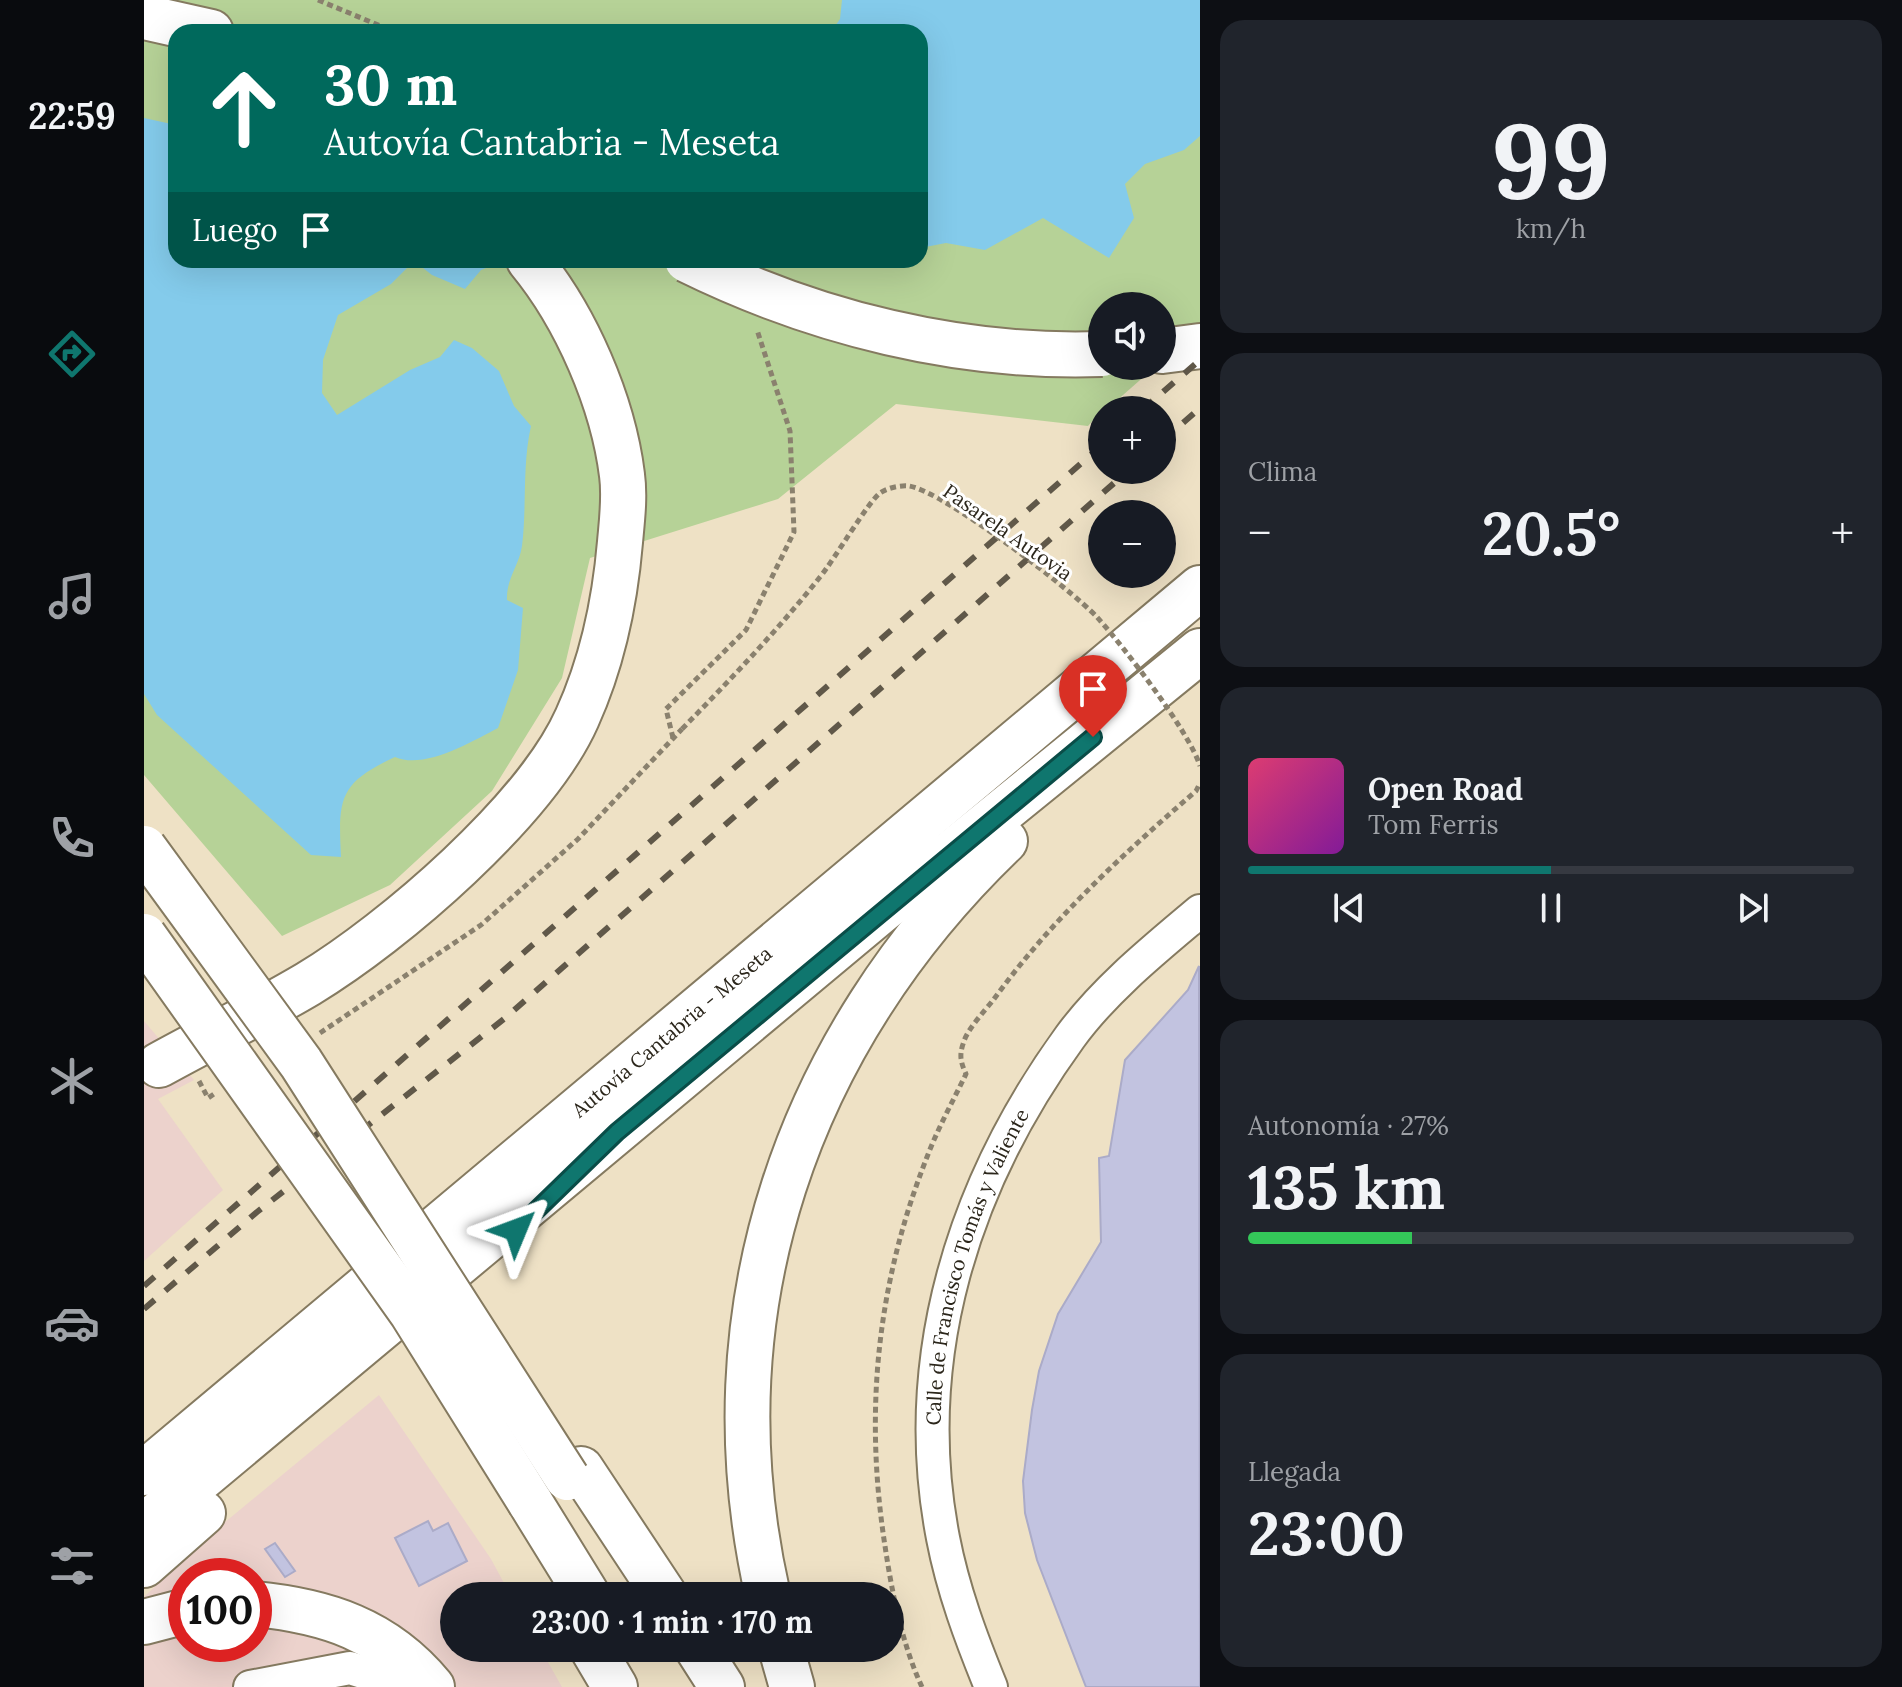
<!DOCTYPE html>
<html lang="es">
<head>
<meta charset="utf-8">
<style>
	:root { --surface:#171b24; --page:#20242c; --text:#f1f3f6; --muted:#9ea1a6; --line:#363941; --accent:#0f766e }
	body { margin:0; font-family:Lora,serif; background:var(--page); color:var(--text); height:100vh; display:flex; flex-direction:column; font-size:30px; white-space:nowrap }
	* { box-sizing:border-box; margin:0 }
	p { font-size:26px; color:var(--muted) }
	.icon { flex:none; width:44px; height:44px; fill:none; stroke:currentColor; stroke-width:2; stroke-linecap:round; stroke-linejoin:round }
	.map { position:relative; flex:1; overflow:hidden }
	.panel { display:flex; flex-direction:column; gap:20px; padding:20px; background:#0d0f14; width:702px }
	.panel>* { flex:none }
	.banner { position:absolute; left:24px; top:24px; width:760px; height:244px; border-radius:24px; box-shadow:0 8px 32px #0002; background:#00695c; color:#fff; overflow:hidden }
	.controls { position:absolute; left:944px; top:292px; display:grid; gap:16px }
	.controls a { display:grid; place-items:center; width:88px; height:88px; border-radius:50%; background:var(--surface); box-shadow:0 8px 32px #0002; font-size:40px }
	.speed { position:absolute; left:24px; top:1558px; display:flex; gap:16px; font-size:40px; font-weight:700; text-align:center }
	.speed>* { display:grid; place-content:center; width:104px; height:104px; border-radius:50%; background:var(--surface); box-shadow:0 8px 32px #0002; line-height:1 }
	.speed .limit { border:12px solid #d22; background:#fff; color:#111 }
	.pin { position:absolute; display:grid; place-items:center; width:68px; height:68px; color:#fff; margin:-82px -34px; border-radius:50% 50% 50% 0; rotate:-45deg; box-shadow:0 0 8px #0007 }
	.pin .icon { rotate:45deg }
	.me { position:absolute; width:88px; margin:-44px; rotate:46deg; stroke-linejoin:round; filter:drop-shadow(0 0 6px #0008) }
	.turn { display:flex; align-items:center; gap:28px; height:168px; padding:0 24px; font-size:36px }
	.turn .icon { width:104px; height:104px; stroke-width:2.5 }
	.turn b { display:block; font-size:56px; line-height:68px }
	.then { display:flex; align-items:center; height:76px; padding:0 24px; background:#0003; gap:16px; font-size:30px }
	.big { font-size:60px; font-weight:700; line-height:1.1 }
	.panel .tile { flex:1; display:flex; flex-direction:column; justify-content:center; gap:12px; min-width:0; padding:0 28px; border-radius:24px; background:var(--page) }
	.panel .dial { align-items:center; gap:0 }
	.dial b { font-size:104px; line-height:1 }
	.song { display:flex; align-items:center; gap:24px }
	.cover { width:96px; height:96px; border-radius:12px; background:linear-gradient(135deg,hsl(340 70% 55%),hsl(290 70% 35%)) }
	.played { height:8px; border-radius:4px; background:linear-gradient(90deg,var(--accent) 50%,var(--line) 50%) }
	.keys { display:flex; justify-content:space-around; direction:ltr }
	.heat { display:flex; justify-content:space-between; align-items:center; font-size:44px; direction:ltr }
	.charge { height:12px; border-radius:6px; background:linear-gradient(90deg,#34c759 27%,var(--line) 0) }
	.trip { position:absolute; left:296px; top:1582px; width:464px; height:80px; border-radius:40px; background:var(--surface); box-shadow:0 8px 32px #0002; font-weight:700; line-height:80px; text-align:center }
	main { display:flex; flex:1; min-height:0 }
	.tab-bar { display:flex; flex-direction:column; width:144px; justify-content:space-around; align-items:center; background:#090b0e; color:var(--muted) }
	.tab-bar .icon { width:56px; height:56px }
	.tab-bar .selected { color:var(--accent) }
	.tab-bar b { font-size:36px; color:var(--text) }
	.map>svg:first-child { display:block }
	.industrial { fill:#ecd2cc; fill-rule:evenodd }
	.green { fill:#b6d297; fill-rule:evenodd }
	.water { fill:#84cbeb }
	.building { fill:#c2c3e0; stroke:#ababc8; stroke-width:2 }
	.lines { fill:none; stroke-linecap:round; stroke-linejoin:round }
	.minor-casing { stroke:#857a60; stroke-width:36 }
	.highway-casing { stroke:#857a60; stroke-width:48 }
	.path { stroke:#8a816e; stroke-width:5; stroke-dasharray:6 4; stroke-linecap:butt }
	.minor { stroke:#fff; stroke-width:32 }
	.highway { stroke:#fff; stroke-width:44 }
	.rail { stroke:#605849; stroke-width:6; stroke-dasharray:14 14; stroke-linecap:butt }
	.highway-bridge-casing { stroke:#857a60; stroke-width:48; stroke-linecap:butt }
	.path-bridge { stroke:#8a816e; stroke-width:5; stroke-dasharray:6 4; stroke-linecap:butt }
	.highway-bridge { stroke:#fff; stroke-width:44 }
	.route-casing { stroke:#0a4d48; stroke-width:20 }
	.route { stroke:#0f766e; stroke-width:14 }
	.labels { text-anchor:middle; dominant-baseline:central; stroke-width:6; stroke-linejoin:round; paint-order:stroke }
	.street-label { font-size:20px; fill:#2b261b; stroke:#fff }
</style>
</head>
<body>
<main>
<nav class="tab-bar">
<b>22:59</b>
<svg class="icon selected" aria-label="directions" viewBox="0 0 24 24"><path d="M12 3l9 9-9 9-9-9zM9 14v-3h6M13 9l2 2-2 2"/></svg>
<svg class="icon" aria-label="music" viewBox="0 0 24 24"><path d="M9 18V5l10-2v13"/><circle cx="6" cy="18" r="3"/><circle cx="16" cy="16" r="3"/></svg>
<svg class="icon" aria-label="phone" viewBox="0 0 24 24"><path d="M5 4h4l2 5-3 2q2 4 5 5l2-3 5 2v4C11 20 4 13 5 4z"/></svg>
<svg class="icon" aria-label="climate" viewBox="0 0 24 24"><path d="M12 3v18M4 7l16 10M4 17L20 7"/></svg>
<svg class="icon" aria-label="car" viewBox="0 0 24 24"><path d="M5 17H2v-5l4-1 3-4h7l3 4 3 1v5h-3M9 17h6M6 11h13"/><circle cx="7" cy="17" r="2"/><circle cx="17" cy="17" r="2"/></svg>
<svg class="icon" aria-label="filters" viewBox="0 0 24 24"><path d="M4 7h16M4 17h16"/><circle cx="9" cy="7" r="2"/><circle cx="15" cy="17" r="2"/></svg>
</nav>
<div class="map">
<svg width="1056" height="1687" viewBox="0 0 1056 1687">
	<rect width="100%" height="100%" fill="#eee1c5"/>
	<g class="industrial">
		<polygon points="0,1021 50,1080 14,1099 79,1190 0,1261"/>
		<path d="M235 1395 347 1559 367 1596H310V1648H396L418 1687H0V1597L63 1537ZM42 1576H110V1644H42Z"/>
	</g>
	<path class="green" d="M0 0H1056V327L1018 361V306H958V366H1012L962 410H958L944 426 752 404 634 499 446 558 418 678 348 791 246 885 138 936 0 775ZM32 32H776V260H32Z"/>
	<g class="water">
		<polygon points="698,0 1056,0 1056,136 1040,150 1001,164 981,184 990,218 965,258 899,218 841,250 802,243 776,248 776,32 687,32 696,19"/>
		<path d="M0 118 32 125V260H362L337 270 321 289 288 275 270 261 247 284 194 315 179 360 178 393 193 415 266 370 296 357 310 340 328 348 355 371 370 406 387 426C378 466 383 505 378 546 375 566 362 579 363 600L379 608 374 670 354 728C327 742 280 770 251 757 195 783 194 798 197 857L167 855 13 715 0 694Z"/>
	</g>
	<g class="building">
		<polygon points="1055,966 1056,1687 942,1687 893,1560 881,1513 879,1481 888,1410 895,1371 914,1314 957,1242 955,1158 965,1156 981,1060 1044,990"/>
		<polygon points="284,1521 289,1531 304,1523 323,1561 275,1586 251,1538"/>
		<polygon points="131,1543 151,1571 141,1577 121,1549"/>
	</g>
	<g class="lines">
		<g class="minor-casing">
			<g id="minor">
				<polyline points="106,1687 206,1668 266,1687"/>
				<path id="s1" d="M847 1687C827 1638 809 1590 799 1538 764 1357 820 1183 926 1037 961 989 1011 949 1056 911"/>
			</g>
		</g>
		<g class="highway-casing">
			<g id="highway">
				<polyline points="0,17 67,32"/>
				<polyline points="1018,351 1056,346"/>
				<path d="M15 1065C64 1038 115 1013 164 984 250 932 392 810 433 718 458 663 471 601 476 542 478 520 481 497 478 475 469 402 432 317 385 260"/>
				<polyline points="437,1469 521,1596"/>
				<path id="s2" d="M0 1473 1056 588"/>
				<polyline points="386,1502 444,1596"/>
				<polyline points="0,1526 774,880 1056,651"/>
				<polyline points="0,1565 59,1513"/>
				<path d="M624 1596C559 1311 652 1041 861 841"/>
				<path d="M110 1604C182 1611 241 1630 288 1687"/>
				<polyline points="0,1622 42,1611"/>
				<polyline points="448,1648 471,1687"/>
				<polyline points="553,1648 578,1687"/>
				<polyline points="637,1648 648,1687"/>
			</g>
		</g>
		<g class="path">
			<polyline points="174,0 251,32"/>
			<polyline points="529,738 522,709 602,630 650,532 646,431 613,330"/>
			<polyline points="176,1033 337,925 434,839 538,729"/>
			<polyline points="55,1081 64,1098 70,1094"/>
			<path d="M778 1687C758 1644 748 1593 741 1546 720 1411 733 1284 783 1157 794 1128 809 1101 822 1074 817 1063 815 1056 819 1044 823 1029 840 1012 850 999 908 919 978 855 1052 791L1056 783"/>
		</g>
		<use href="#minor" class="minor"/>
		<use href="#highway" class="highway"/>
		<g class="rail">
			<polyline points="998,410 1056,360"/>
			<polyline points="1018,441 1056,408"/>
			<polyline points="0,1286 958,445"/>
			<polyline points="0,1309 113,1212 360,1019 985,470"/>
		</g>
		<g class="highway-bridge-casing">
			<g id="highway-bridge">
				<path d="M543 260C671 323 816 359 958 354"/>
				<polyline points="0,848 157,1063 423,1478"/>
				<polyline points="0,936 268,1313 386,1502"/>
			</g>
		</g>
		<path class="path-bridge" d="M538 729C586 680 633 631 676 577 690 560 724 502 736 493 743 488 756 485 765 486 801 492 925 588 953 617 979 646 1045 731 1056 766"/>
		<use href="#highway-bridge" class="highway-bridge"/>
	</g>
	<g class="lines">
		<g class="route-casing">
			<polyline id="route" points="372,1230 473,1132 949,737"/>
		</g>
		<use href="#route" class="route"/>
	</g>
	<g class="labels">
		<g class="street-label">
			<text transform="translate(864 532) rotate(35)">Pasarela Autovia</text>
			<text stroke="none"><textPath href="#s2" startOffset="688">Autovía Cantabria - Meseta</textPath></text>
			<text stroke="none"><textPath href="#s1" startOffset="436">Calle de Francisco Tomás y Valiente</textPath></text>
		</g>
	</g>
</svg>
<div class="controls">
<a><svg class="icon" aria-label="sound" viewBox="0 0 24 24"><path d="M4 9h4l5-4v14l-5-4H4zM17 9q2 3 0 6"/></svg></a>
<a>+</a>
<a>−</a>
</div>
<div class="speed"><div class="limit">100</div></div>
<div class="pin" style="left:949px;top:737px;background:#d93025"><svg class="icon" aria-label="arrive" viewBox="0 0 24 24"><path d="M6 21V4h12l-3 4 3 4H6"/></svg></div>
<svg class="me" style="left:372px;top:1230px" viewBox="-20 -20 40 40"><path d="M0-17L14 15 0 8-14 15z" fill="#0f766e" stroke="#fff" stroke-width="4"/></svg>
<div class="trip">23:00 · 1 min · 170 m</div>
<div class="banner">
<div class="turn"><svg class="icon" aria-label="ahead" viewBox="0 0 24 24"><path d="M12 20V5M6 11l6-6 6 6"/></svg><div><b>30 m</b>Autovía Cantabria - Meseta</div></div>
<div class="then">Luego<svg class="icon" aria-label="arrive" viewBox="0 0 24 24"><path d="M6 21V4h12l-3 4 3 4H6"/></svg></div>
</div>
</div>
<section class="panel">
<div class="tile dial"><b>99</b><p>km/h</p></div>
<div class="tile"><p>Clima</p>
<div class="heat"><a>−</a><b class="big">20.5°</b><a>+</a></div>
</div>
<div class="tile">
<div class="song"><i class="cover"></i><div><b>Open Road</b><p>Tom Ferris</p></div></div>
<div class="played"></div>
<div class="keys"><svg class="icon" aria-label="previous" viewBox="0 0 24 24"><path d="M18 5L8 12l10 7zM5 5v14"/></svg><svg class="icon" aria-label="pause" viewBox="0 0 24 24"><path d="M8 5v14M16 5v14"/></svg><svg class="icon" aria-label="next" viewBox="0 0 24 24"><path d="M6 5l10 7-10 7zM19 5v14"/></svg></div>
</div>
<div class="tile"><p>Autonomía · 27%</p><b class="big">135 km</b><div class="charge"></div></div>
<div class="tile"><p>Llegada</p><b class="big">23:00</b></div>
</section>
</main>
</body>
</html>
